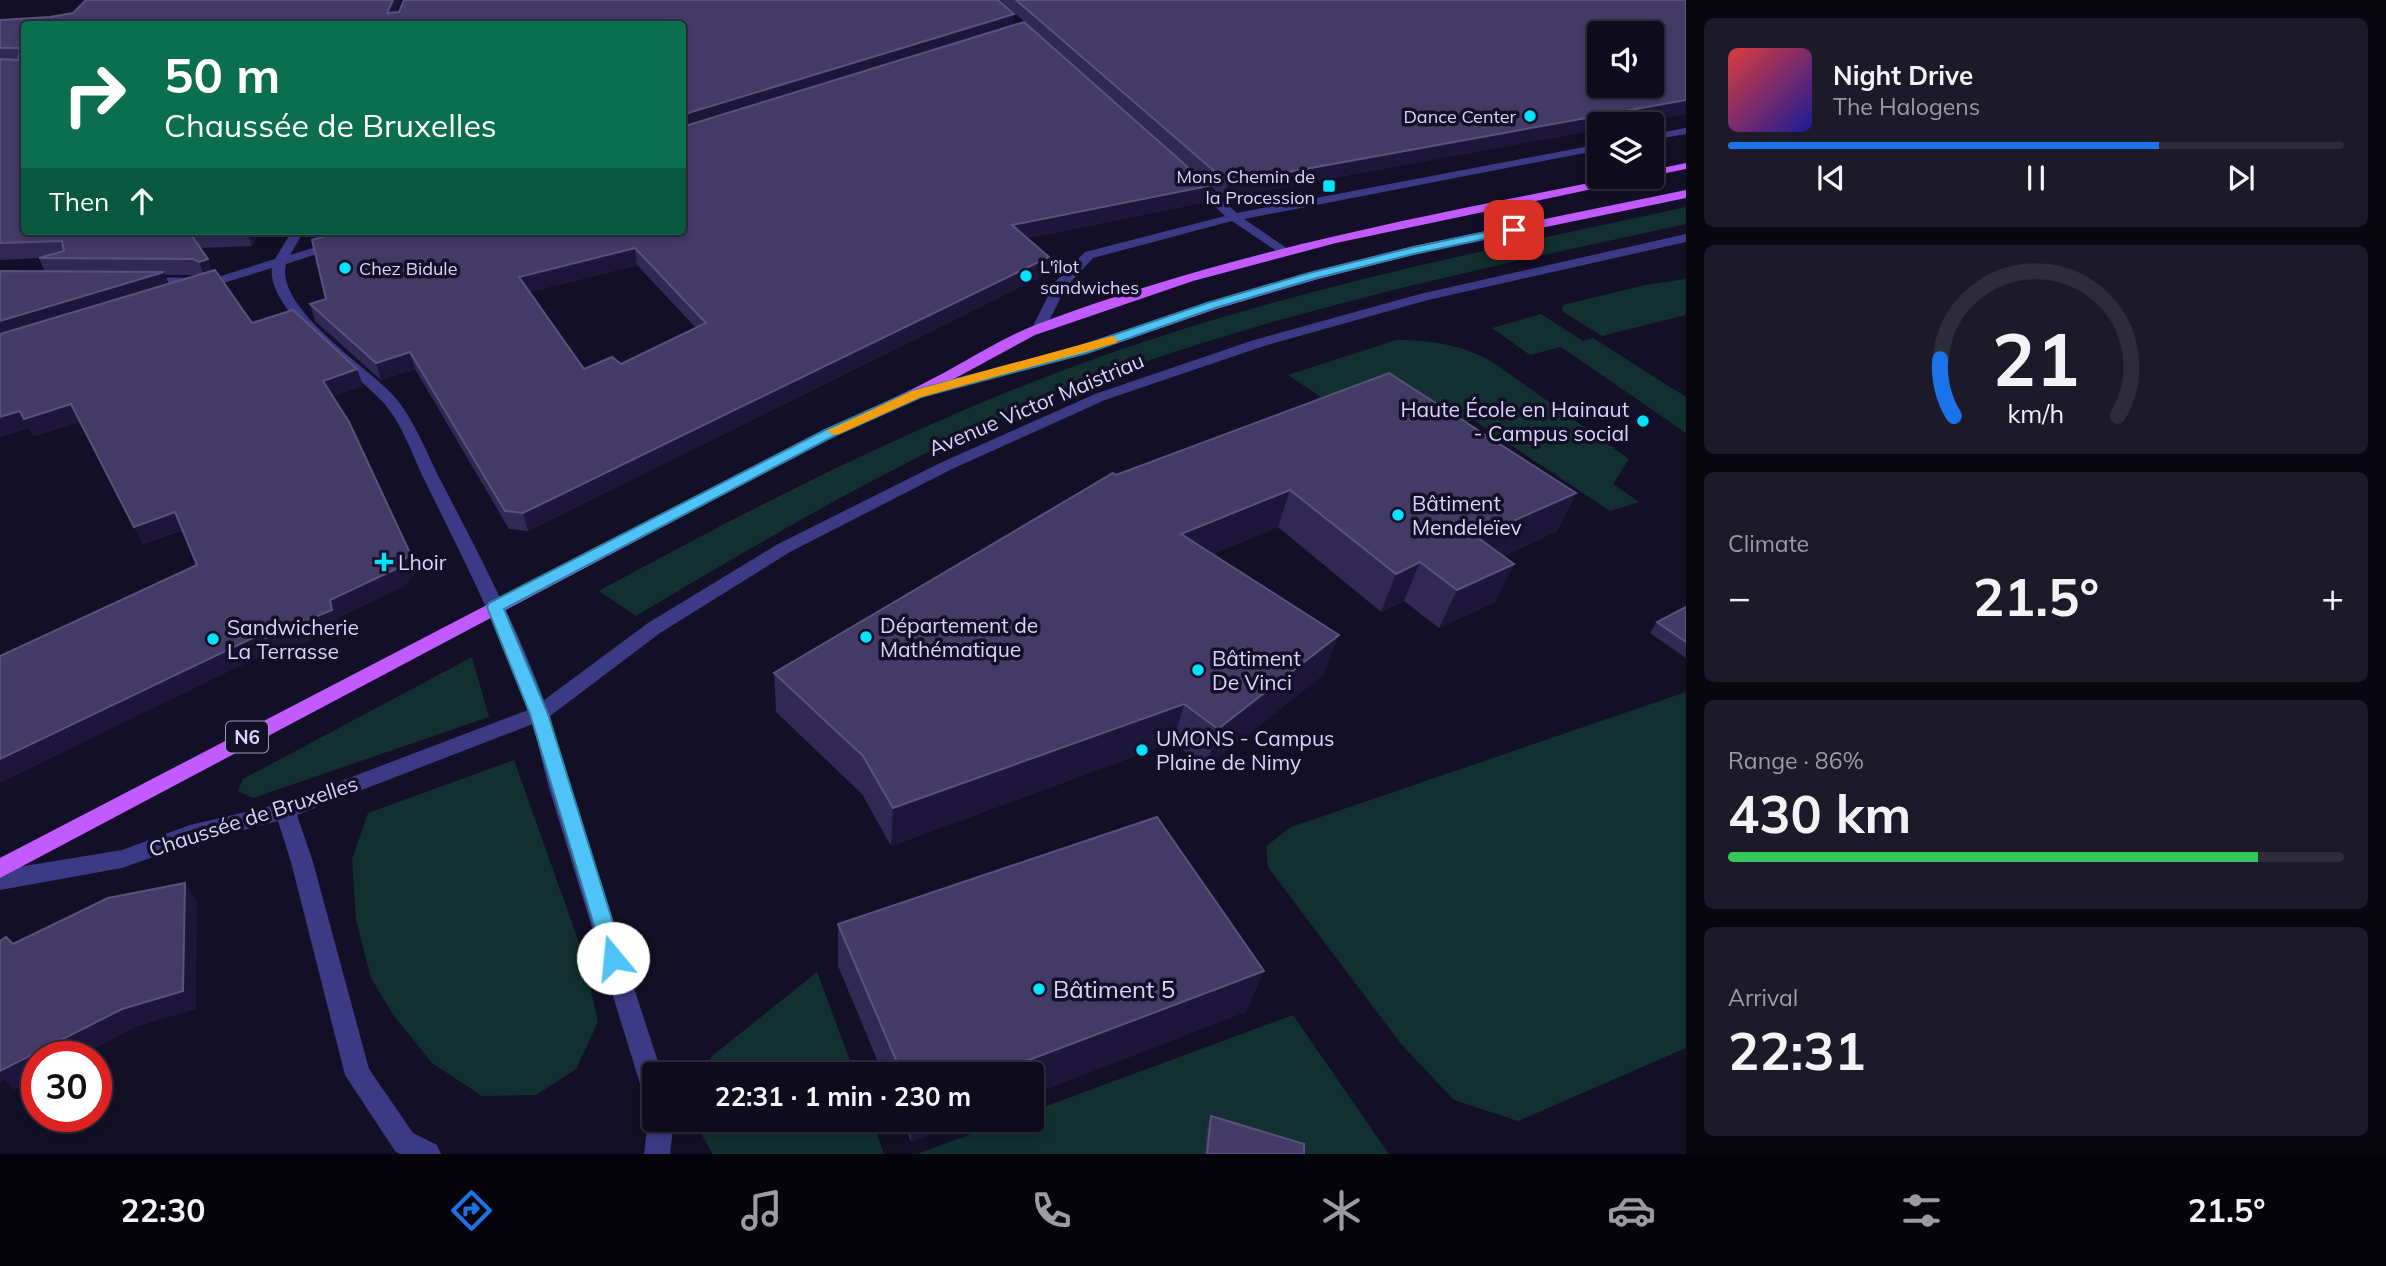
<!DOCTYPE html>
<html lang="en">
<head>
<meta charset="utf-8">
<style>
	:root { --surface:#0e0b1c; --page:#1c1929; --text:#f1f3f6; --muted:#9b9ba3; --line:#2e2b3b; --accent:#1a73e8 }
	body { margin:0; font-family:Mulish,sans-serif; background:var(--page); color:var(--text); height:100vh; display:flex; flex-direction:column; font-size:26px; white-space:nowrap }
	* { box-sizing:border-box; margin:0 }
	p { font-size:23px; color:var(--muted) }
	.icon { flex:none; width:38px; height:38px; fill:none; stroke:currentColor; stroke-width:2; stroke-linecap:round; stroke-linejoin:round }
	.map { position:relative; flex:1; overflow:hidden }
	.sheet { display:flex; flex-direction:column; gap:18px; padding:18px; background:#08060f; width:700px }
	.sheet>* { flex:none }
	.top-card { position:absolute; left:21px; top:21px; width:665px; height:214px; border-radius:7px; box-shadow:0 4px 10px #0003,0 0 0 2px var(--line); background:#0b6e4f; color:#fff; overflow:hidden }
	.buttons { position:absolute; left:1587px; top:21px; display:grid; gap:14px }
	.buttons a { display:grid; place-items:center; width:77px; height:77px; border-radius:7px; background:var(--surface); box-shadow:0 4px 10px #0003,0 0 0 2px var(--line); font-size:35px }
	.speed { position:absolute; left:21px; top:1041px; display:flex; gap:14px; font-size:35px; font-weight:700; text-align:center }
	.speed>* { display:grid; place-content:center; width:91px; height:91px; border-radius:50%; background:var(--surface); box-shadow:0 4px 10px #0003,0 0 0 2px var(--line); line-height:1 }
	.speed .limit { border:10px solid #d22; background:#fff; color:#111 }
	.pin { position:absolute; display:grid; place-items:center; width:60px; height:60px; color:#fff; margin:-30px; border-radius:14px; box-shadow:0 4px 10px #0006 }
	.me { position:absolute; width:77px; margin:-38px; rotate:343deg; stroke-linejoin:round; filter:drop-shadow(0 0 5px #0008) }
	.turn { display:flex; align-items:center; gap:24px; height:147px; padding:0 28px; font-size:32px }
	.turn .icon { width:91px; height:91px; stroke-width:2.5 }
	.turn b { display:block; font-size:49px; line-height:60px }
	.then { display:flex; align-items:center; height:66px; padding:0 28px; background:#0003; gap:14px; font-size:26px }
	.big { font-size:52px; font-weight:700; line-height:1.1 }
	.sheet .card { flex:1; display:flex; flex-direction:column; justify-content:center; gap:10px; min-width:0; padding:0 24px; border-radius:10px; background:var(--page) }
	.sheet .dial { align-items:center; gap:0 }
	.dial svg { height:182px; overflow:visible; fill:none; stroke:var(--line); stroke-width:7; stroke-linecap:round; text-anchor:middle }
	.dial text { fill:var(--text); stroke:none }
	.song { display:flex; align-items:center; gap:21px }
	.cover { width:84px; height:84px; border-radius:10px; background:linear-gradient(135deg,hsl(0 70% 55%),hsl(240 70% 35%)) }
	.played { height:7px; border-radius:4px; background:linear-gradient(90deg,var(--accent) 70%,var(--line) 70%) }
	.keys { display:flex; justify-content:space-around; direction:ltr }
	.heat { display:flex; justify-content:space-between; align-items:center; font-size:38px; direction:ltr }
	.charge { height:10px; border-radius:5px; background:linear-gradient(90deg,#34c759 86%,var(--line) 0) }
	.trip { position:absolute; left:642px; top:1062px; width:402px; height:70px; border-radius:7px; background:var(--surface); box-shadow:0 4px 10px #0003,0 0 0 2px var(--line); font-weight:700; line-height:70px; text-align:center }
	.menu { display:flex; height:112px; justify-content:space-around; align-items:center; background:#06040b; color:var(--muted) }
	.menu .icon { width:49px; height:49px }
	.menu .selected { color:var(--accent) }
	.menu b { font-size:32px; color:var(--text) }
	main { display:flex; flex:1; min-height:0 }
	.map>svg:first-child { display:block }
	.green { fill:#12302f }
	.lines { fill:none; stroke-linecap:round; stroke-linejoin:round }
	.minor { fill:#3d3a85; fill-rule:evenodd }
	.major { fill:#c25bff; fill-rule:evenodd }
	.wall { fill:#312854; fill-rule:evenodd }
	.shaded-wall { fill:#1d163a }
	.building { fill:#433a66; stroke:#5a527e; stroke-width:2; fill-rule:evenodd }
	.route { fill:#4fc3f7; stroke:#337fa1; stroke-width:2 }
	.slow { fill:#f59e0b }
	.poi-dot { fill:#00e5ff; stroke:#130f26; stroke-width:2.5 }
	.labels { text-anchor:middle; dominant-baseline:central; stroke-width:7; stroke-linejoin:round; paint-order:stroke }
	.far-poi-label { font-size:18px; fill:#d9d4ff; stroke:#130f26; text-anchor:end }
	.shield { fill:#130f26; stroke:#9e99be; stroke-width:2 }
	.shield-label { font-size:19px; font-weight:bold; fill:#d9d4ff }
	.street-label { font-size:21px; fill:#d9d4ff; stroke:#130f26 }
	.poi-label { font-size:21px; fill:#d9d4ff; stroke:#130f26; text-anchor:start }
	.near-poi-label { font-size:24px; fill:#d9d4ff; stroke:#130f26; text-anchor:start }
</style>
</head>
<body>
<main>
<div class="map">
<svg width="1686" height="1154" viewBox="0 0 1686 1154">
	<rect width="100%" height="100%" fill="#130f26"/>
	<g class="green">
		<path d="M1686 207V224C1487 267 1286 309 1094 380 932 440 784 528 636 616L599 591C767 499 940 412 1122 349 1306 286 1496 248 1686 207Z"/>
		<polygon points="1686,279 1686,315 1602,336 1562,311 1563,305 1645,285"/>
		<polygon points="1541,314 1583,341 1593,338 1686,397 1686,433 1561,347 1530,355 1492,328"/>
		<path d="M1396 340C1431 340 1464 345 1494 363L1629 459 1613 484 1639 502 1610 511 1473 420 1433 434 1333 405 1288 375Z"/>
		<polygon points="472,657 489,717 253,798 238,791 243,779"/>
		<polygon points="1686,692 1686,1048 1518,1121 1454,1100 1401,1044 1268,867 1266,846 1291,827"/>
		<polygon points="514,760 581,948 598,1022 576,1069 536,1095 482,1096 432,1063 394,1016 371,978 356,920 352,859 368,813"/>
		<polygon points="817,972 855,1074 704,1074 712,1056"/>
		<polygon points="1293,1015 1389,1154 917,1154 1009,1120 1032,1120 1033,1111"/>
		<polygon points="693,1120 872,1120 884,1154 713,1154"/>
	</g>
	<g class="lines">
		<g class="minor">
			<polygon points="1686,128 1686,134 1652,140 1652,134"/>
			<polygon points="1600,144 1600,150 1244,219 1288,249 1288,255 1284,256 1232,221 1093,258 1066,287 1044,331 1039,332 1032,328 1055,282 1085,252 1225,216 1187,180 1187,176 1195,176 1237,213"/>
			<path d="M292 231H304L290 255 369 231H388L286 264C275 308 366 366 393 395 415 420 427 454 442 483 479 554 516 625 544 700L648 623 778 544 940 463 1095 394 1254 340 1420 294 1686 234V242L1428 300 1264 346 1105 400 952 469 790 552 660 633 550 716 568 785 662 1074H654V1099L645 1096 641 1087 548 785 533 724 297 815 313 862 369 1069 413 1133 437 1145 441 1154H400L395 1151 345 1075 291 862 278 821 192 843 122 868 0 890V870L122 850 190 825 283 803 528 710C500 631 462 556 425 481 412 454 402 423 382 401 355 372 266 310 272 268L201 290 195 286 143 285 136 281 143 277 199 278 205 281 275 259Z"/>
			<polygon points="654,1110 654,1120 674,1120 670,1154 644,1154 648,1120"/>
		</g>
		<g class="major">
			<polygon points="1686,163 1686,169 1652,176 1652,170"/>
			<path d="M1619 177H1641L1635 180 1336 243 1193 281 1035 335 952 380 1078 347 1206 303 1308 273 1414 246 1686 190V198L1415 254 1318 279 1216 309 1088 353 947 390 940 387 834 436 0 878V858L824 430C861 413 898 397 934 378 969 360 1001 338 1038 324 1225 253 1423 216 1619 177Z"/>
		</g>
	</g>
	<g class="wall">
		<polygon points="1000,0 1686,0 1686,114 1628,124 1600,124 1600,129 1224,198"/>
		<path d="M396 12 1013 26 1206 202 1027 238 1047 274 528 531 509 529 415 369 381 380 315 321 310 304 326 299 310 231H682V24L24 231H260L252 246 200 248 208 259 212 271 252 323 363 386 333 396 416 571 404 586 337 618 339 628 273 656 271 651 197 565 183 530 143 544 80 422 34 436 29 428 0 437V271L45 272 39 258 0 260V20ZM637 265 696 328 621 364 584 369 529 292ZM165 275H197L169 284Z"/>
		<polygon points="1116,475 1576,493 1557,531 1503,556 1514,564 1495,602 1439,628 1404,601 1381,612 1278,527 1213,554 1324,674 1206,768 1173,742 891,846 862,794 776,712 774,673"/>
		<polygon points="1686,607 1686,658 1650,633 1657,622"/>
		<polygon points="838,924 1246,1012 1032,1074 883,1074 838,966"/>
		<polygon points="1211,1116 1304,1154 1204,1154 1207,1126"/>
		<polygon points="902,1120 967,1120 911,1142"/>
	</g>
	<g class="shaded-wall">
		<polygon points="393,0 401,0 391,24 387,13"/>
		<polygon points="1014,14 1013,28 682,130 682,115"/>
		<polygon points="1686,100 1686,114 1628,124 1600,124 1600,129 1224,198 1228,183"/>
		<polygon points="1209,186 1206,202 1011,241 1012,225"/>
		<polygon points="247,231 260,231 252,246"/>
		<polygon points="310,231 360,231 314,245"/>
		<polygon points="635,248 637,265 522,294 519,277"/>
		<polygon points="1049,257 1047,274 528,531 523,513"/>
		<polygon points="208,259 214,275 205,278 199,262"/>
		<polygon points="164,272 171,289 0,340 0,321"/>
		<polygon points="410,352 415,369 381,380 376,363"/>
		<polygon points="357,369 363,386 329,398 323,381"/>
		<polygon points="71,404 80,422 34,436 29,428 0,437 0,417 20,411"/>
		<polygon points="1290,490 1278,527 1172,572 1181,534"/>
		<polygon points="1576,493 1557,531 1460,575 1477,537"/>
		<polygon points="175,512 184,529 143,544 134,527"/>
		<polygon points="410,553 416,571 404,586 337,618 339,628 273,656 271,651 0,783 0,759 330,600"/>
		<polygon points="1420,562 1404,601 1381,612 1396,574"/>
		<polygon points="1514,564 1495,602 1439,628 1457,590"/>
		<polygon points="1339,635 1324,674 1206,768 1218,729"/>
		<polygon points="1184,704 1173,742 891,846 893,808"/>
		<polygon points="185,883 197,902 196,1009 136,1027 78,1057 37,1057 37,1078 14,1090 4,1080 0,1082 0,1066"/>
		<polygon points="1264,971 1246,1012 1032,1095 1032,1074 992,1074"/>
		<polygon points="913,1120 967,1120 911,1142"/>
	</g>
	<g class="building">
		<polygon points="86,0 393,0 387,13 399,12 404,0 998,0 1014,14 682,115 682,24 24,24 24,231 207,231 189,232 208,259 199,262 193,259 39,258 64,251 62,241 0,243 0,59 18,60 20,51 18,48 0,48 0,20 50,17 73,13"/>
		<path d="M1016 0H1686V100L1228 183ZM1600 33H1652V86H1600Z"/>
		<path d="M1024 22 1209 186 1012 225 1049 257 523 513 505 511 410 352 376 363 310 304 326 299 312 240 342 231H682V127ZM635 248 706 323 621 364 612 357 584 369 519 277Z"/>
		<polygon points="215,270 252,323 293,310 357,369 323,381 349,422 410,553 398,568 330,600 332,610 265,638 263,633 0,759 0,656 197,565 175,512 134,527 71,404 24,419 20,411 0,417 0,334"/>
		<polygon points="0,271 164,272 0,321"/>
		<polygon points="1389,373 1576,493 1477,537 1514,564 1457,590 1420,562 1396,574 1290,490 1181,534 1339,635 1218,729 1184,704 893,808 863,756 774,673 1113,473 1116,475"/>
		<polygon points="1686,607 1686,642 1657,622"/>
		<polygon points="1157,817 1264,971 992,1074 902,1074 838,924"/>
		<polygon points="185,883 183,991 122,1009 0,1071 0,941 6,937 13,944 108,898"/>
		<polygon points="1211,1116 1304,1144 1304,1154 1207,1154"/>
	</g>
	<polygon class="route" points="1514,226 1518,227 1518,232 1414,254 1317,278 1215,308 1087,353 921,397 834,436 504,609 548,714 624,958 621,965 613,968 606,965 530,714 487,607 489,603 825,430 912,391 1078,347 1207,303 1309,273 1414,247"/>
	<polygon class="slow" points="1112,336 1118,340 1116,343 921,397 839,434 834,435 827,431 912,391"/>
	<g class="poi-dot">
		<circle cx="1530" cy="116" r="7"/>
		<rect x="1322" y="179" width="14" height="14" rx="3.5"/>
		<circle cx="345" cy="268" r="7"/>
		<circle cx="1026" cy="276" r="7"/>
		<circle cx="1643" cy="421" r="7"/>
		<circle cx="1398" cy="515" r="7"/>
		<path d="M380.5 551.5h7v7h7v7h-7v7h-7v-7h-7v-7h7z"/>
		<circle cx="866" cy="637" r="7"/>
		<circle cx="213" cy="639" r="7"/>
		<circle cx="1198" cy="670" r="7"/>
		<circle cx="1142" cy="750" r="7"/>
		<circle cx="1039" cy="989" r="7"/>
	</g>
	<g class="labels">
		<g class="far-poi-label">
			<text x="1516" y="116">Dance Center</text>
			<text x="1315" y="176">Mons Chemin de<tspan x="1315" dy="21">la Procession</tspan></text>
			<text x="1040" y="266" text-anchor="start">L'îlot<tspan x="1040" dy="21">sandwiches</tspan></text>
			<text x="359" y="268" text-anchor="start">Chez Bidule</text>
		</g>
		<rect class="shield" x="226" y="721.5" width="42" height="31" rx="5"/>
		<g class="shield-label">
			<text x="247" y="737">N6</text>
		</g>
		<g class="street-label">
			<text transform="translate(1036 404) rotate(-23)">Avenue Victor Maistriau</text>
			<text transform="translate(253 816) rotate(-18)">Chaussée de Bruxelles</text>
		</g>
		<g class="poi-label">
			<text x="1629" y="409" text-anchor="end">Haute École en Hainaut<tspan x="1629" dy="24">- Campus social</tspan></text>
			<text x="1412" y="503">Bâtiment<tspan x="1412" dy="24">Mendeleïev</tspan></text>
			<text x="398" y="562">Lhoir</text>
			<text x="880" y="625">Département de<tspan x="880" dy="24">Mathématique</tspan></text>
			<text x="227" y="627">Sandwicherie<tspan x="227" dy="24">La Terrasse</tspan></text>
			<text x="1212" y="658">Bâtiment<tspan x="1212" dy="24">De Vinci</tspan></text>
			<text x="1156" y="738">UMONS - Campus<tspan x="1156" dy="24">Plaine de Nimy</tspan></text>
		</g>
		<g class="near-poi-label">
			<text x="1053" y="989">Bâtiment 5</text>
		</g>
	</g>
</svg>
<div class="buttons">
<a><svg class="icon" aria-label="sound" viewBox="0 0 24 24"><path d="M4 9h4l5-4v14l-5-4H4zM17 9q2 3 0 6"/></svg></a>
<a><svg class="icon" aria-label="layers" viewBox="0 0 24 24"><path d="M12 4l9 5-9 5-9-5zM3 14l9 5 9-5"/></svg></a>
</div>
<div class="speed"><div class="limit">30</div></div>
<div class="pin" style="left:1514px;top:230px;background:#d93025"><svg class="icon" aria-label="arrive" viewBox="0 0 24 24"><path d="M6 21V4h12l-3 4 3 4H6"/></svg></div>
<svg class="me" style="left:613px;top:958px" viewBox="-20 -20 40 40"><circle r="19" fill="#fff"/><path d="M0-13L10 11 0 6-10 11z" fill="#4fc3f7"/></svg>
<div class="trip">22:31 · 1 min · 230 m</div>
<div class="top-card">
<div class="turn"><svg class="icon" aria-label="right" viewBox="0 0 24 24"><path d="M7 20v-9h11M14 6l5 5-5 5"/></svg><div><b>50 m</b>Chaussée de Bruxelles</div></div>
<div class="then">Then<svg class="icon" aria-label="ahead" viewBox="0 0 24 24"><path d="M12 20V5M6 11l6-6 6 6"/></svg></div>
</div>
</div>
<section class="sheet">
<div class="card">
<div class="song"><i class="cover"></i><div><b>Night Drive</b><p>The Halogens</p></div></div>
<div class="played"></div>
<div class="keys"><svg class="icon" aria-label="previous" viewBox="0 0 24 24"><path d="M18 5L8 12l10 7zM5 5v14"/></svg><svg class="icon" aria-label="pause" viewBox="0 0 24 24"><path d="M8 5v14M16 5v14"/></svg><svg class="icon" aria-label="next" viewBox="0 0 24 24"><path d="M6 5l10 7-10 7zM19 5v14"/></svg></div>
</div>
<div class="card dial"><svg viewBox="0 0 100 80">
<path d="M14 69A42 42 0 1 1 86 69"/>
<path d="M14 69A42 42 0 0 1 8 44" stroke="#1a73e8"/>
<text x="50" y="56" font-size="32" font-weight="700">21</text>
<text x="50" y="72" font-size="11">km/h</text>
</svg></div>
<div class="card"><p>Climate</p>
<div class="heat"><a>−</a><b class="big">21.5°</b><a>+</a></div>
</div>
<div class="card"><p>Range · 86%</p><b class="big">430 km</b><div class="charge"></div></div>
<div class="card"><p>Arrival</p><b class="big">22:31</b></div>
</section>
</main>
<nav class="menu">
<b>22:30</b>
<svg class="icon selected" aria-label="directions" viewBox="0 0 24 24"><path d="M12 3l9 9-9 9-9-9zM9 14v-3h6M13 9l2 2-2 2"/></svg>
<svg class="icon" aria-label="music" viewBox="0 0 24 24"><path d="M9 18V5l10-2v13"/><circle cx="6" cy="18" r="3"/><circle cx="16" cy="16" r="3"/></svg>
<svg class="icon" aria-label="phone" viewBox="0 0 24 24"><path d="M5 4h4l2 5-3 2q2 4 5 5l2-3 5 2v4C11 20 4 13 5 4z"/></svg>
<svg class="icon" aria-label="climate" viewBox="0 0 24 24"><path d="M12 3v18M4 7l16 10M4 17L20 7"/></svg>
<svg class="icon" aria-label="car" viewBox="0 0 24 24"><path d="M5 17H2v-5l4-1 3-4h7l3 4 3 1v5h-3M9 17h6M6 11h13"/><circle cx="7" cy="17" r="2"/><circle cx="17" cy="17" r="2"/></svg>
<svg class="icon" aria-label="filters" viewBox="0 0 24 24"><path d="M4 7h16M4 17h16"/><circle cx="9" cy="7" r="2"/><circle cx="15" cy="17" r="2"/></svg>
<b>21.5°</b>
</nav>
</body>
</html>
